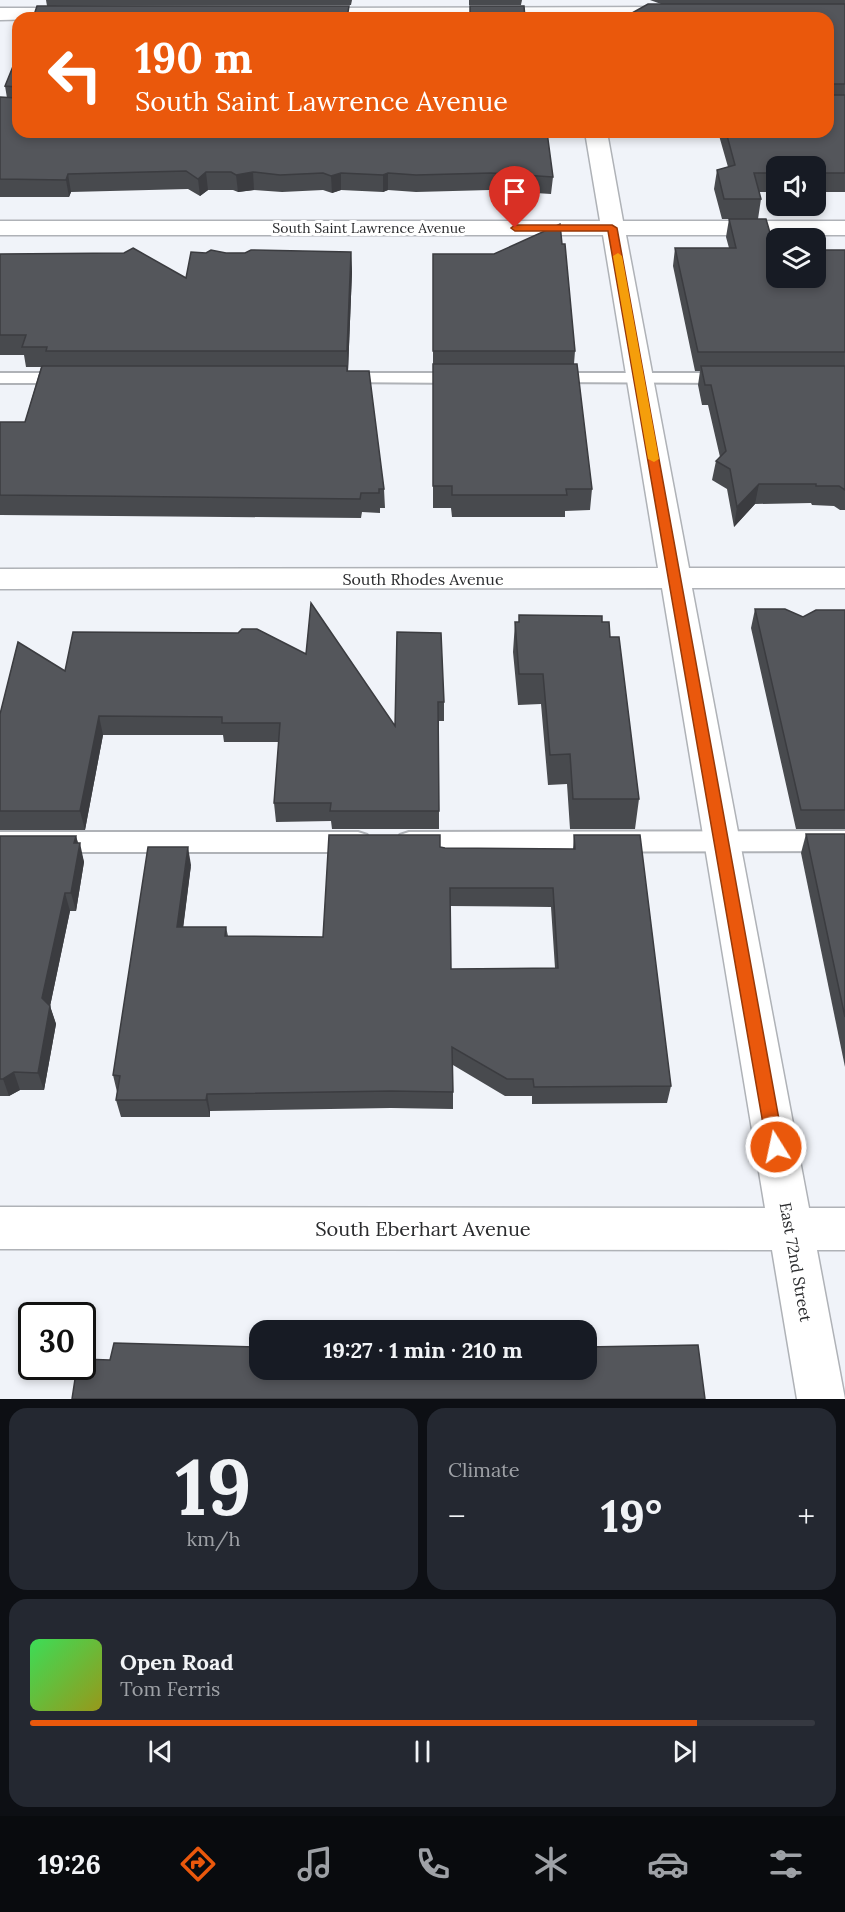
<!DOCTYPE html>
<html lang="en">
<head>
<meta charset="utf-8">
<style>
	:root { --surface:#171b24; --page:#242831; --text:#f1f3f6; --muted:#9ea1a6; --line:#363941; --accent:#ea580c }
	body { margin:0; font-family:Lora,serif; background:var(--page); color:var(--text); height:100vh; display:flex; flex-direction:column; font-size:22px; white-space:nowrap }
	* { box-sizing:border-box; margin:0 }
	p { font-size:20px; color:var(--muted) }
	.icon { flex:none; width:33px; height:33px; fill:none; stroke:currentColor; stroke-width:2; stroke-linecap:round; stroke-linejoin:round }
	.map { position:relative; height:1399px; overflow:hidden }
	.drawer { display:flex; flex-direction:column; gap:9px; padding:9px; background:#0d0f14; flex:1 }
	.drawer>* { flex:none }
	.guide { position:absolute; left:12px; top:12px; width:822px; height:126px; border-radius:18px; box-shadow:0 3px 9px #0003; background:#ea580c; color:#fff; overflow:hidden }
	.controls { position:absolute; left:766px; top:156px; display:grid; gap:12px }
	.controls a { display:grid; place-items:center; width:60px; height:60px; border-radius:12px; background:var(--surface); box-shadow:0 3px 9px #0003; font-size:30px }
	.speed { position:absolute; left:18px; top:1302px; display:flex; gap:12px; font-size:30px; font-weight:700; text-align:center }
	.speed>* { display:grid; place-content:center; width:78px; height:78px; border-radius:50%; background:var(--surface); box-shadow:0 3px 9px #0003; line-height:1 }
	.speed .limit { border:3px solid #111; border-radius:9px; background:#fff; color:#111 }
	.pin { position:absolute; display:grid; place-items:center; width:51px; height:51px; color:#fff; margin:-62px -26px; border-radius:50% 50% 50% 0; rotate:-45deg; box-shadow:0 0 6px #0007 }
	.pin .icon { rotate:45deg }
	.me { position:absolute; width:66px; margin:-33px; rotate:350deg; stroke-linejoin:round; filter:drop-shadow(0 0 4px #0008) }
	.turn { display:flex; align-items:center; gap:21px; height:126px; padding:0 24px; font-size:27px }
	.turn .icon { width:78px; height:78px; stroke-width:2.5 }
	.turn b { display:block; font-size:42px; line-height:51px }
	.big { font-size:45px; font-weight:700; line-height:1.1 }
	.drawer .widget { flex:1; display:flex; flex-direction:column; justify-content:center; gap:9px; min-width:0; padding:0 21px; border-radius:18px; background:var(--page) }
	.drawer .dial { align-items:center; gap:0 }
	.dial b { font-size:78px; line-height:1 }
	.song { display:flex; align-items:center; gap:18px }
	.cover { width:72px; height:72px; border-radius:9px; background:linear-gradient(135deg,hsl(130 70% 55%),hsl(60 70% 35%)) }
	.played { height:6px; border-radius:3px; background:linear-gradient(90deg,var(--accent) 85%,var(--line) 85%) }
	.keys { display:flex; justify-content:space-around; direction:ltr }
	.heat { display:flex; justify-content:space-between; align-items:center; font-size:33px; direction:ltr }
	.drawer .tiles { flex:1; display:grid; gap:9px; grid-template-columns:1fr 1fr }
	.widget:last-child { grid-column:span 2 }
	.trip { position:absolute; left:249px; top:1320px; width:348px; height:60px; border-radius:18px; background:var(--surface); box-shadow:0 3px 9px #0003; font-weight:700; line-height:60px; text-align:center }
	.menu { display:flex; height:96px; justify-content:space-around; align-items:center; background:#090b0e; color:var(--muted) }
	.menu .icon { width:42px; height:42px }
	.menu .current { color:var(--accent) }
	.menu b { font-size:27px; color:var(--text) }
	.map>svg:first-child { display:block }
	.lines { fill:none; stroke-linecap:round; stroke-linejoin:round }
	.service-casing { stroke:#afb2b7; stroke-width:4 }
	.minor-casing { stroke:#afb2b7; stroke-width:3 }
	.service { fill:#fff; fill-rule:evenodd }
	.minor { fill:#fff; fill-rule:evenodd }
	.wall { fill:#484a4e; fill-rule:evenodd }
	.shaded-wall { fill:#3b3c40 }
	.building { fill:#54565b; stroke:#3b3c40; stroke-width:1.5; fill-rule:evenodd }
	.route { fill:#ea580c; stroke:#983908; stroke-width:1.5 }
	.slow { fill:#f59e0b }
	.labels { text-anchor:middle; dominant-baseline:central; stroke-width:6; stroke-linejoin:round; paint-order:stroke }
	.far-street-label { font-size:14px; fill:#2a2b2d; stroke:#fff }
	.street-label { font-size:16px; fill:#2a2b2d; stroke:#fff }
	.near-street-label { font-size:20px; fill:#2a2b2d; stroke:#fff }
</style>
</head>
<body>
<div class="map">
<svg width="845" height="1399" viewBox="0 0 845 1399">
	<rect width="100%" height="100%" fill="#f0f3f9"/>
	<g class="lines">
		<g class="service-casing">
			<g id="service">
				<polygon points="0,373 67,373 73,374 76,378 73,382 67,383 0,383"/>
				<polygon points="340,373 463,373 469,374 472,378 469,382 463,383 334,382 331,378 334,374"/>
				<polygon points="550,373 727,373 733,374 736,378 733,382 727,383 544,382 541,378 544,374"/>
				<polygon points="845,831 845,851 409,852 400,849 397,842 400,835 409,832"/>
				<polygon points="0,832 358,832 367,835 370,842 367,849 358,852 0,852"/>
			</g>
		</g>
		<g class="minor-casing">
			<g id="minor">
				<polygon points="676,7 683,9 686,13 683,17 298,18 295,14 298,10 305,8"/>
				<polygon points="0,8 79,8 86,10 89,14 86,18 0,20"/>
				<polygon points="585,132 607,132 623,221 845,221 845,235 626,235 689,568 845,568 845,588 692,588 809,1208 845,1208 845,1250 817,1250 845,1399 797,1399 772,1250 0,1249 0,1207 765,1208 662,588 0,589 0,569 658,568 603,235 0,235 0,221 600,221"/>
			</g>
		</g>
		<use href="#service" class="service"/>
		<use href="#minor" class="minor"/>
	</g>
	<g class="wall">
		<polygon points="46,0 352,0 351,5 47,6"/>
		<polygon points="469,0 522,0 521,5 469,5"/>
		<polygon points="650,0 845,0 845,192 816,192 816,166 777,166 777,192 759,192 761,199 758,219 722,219 714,189 717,170 728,167 718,132 828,132 661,4"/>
		<polygon points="18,54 553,177 551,194 490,190 416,192 388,190 383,192 341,190 332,193 323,190 282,192 254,190 238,192 233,190 208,190 200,196 188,189 71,192 69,197 0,197 0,97 7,98 5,86"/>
		<polygon points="729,219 775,250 845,250 845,510 840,510 834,506 812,505 811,503 755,504 734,527 727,489 712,480 716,461 720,457 708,405 702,405 698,385 700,371 695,371 673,266 675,248 729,248 726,237"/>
		<polygon points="351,252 352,272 348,371 347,371 384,489 385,508 380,508 380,513 362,512 361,518 0,515 0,422 25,422 41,367 26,367 24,355 0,355 0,254 186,278 226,253"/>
		<polygon points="433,254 575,351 574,364 592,489 590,510 565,511 565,517 452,517 451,508 433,508"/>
		<polygon points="755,609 803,617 845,610 845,829 796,829 751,628"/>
		<polygon points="519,615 602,622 610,637 639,799 635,829 570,829 567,784 548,785 541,704 518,705 513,652 515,622 519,622"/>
		<polygon points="397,632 444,702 444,721 439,721 439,829 332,829 331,821 276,822 274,803 279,742 224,742 223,735 103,735 85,830 0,830 0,714 65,671 395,726"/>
		<polygon points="806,834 845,834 845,1067 801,853"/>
		<path d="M574 835 671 1086 667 1103 532 1104V1096H505L453 1065V1109L391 1108 210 1111V1117H121L116 1100 117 1092 113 1075 191 865 183 927H226L228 936 323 937 440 847 445 848 573 849ZM450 906 551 907 555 968 451 969Z"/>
		<polygon points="0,836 76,836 84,862 76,911 70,911 50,1006 56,1024 44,1090 20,1090 9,1096 0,1096"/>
	</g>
	<g class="shaded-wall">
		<polygon points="206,172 208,190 200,196 198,179"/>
		<polygon points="253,172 254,190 238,192 236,175"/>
		<polygon points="341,173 341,190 332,193 331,176"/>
		<polygon points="388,173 388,190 383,192 383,175"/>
		<polygon points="68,174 71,192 69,197 66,180"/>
		<polygon points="351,252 352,272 348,371 347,351"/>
		<polygon points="759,484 755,504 734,527 737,507"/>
		<polygon points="99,716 103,735 85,830 80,811"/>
		<polygon points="76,836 79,848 80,843 84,862 76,911 71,893 74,843"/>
		<polygon points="188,847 191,865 181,945 177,927"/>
		<polygon points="65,893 70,911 48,1016 42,998"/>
		<polygon points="50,1006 56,1024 44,1090 38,1073"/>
		<polygon points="14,1072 20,1090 9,1096 3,1079"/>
		<polygon points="207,1094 210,1111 210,1117 206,1100"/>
	</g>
	<g class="building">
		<polygon points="648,4 845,4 845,84 830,84 830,95 845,95 845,173 816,173 816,166 777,166 777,173 754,173 761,199 724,199 717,170 735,165 726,132 828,132 828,18 623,18"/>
		<polygon points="37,6 349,6 347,18 33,18"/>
		<polygon points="470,6 524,6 525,18 470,18"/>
		<polygon points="18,54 18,132 547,132 553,177 491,173 416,175 388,173 383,175 341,173 331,176 323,173 280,175 253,172 236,175 231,172 206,172 198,179 186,171 68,174 66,180 0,179 0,97 16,98 16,87 5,86"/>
		<polygon points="729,219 766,219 775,250 777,250 777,278 816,278 816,250 845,250 845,352 698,352 675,248 736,248"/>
		<polygon points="560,224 562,244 565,244 575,351 433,351 433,254 494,254"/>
		<polygon points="133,248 186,278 191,252 206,253 211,250 226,253 245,253 251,250 351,252 347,351 46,351 47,347 22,347 26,335 0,335 0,254 124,253"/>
		<polygon points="433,364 577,364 592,489 566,489 567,495 452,495 452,486 433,486"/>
		<polygon points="42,366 347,366 347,371 369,371 384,489 379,489 379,493 361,493 360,499 0,495 0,422 25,422"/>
		<polygon points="701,366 845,366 845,490 839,486 816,486 816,484 759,484 737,507 730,469 716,461 726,451 711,385 705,385"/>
		<polygon points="311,603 395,726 397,632 441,633 444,702 438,702 439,811 330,811 331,803 274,803 280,723 222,723 222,717 99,716 80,811 0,811 0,714 18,642 65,671 73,632 238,633 242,629 257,629 306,654"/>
		<polygon points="755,609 785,609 803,617 816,610 845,610 845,810 801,810"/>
		<polygon points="519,615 602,616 602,622 609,622 610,637 619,637 639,799 573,799 570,754 550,755 543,674 519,674 515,622 519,622"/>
		<polygon points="806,834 845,834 845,1017"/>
		<path d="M329 835H440V847L445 848 575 849 574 835H640L671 1086 534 1087 533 1079H507L452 1047 453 1092 391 1091 207 1094 206 1100H116L120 1076 113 1075 148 847H188L177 927H226L225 936 323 937ZM450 888H553L558 968 451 969Z"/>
		<polygon points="0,836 76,836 74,843 80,843 71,893 65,893 42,998 50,1006 38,1073 14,1072 3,1079 0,1079"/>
		<polygon points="114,1343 260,1347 260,1370 586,1370 586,1347 698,1345 705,1399 72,1399 77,1366 82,1366 82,1359 110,1360"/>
	</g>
	<polygon class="route" points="612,225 617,228 784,1147 782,1152 776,1155 770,1152 767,1147 608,231 515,231 511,228 515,225"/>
	<polygon class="slow" points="618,253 622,256 659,459 654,462 648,459 613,256"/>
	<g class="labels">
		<g class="far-street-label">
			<text x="369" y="228">South Saint Lawrence Avenue</text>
		</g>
		<g class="street-label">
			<text x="423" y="579">South Rhodes Avenue</text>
			<text transform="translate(796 1262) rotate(80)">East 72nd Street</text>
		</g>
		<g class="near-street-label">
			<text x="423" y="1228">South Eberhart Avenue</text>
		</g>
	</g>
</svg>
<div class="controls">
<a><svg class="icon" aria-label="sound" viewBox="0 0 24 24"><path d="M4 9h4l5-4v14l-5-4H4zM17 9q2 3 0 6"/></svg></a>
<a><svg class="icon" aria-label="layers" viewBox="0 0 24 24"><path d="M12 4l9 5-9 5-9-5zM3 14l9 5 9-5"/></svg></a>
</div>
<div class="speed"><div class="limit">30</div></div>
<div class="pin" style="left:515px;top:228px;background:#d93025"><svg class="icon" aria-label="arrive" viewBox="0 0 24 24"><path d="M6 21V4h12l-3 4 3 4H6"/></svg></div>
<svg class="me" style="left:776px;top:1147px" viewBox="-20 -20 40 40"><circle r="17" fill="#ea580c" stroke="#fff" stroke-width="3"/><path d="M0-11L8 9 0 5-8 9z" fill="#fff"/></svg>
<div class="trip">19:27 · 1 min · 210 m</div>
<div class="guide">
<div class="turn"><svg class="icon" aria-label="left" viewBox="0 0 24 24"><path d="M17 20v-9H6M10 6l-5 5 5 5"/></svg><div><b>190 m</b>South Saint Lawrence Avenue</div></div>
</div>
</div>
<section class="drawer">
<div class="tiles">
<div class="widget dial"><b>19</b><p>km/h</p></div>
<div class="widget"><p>Climate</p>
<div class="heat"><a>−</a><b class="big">19°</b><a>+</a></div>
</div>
<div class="widget">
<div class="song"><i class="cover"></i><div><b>Open Road</b><p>Tom Ferris</p></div></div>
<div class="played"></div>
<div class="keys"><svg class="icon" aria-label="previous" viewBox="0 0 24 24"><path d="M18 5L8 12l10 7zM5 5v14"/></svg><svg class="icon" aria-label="pause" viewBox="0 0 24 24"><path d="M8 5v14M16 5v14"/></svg><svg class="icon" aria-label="next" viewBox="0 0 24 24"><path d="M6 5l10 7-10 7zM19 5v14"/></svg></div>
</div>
</div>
</section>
<nav class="menu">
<b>19:26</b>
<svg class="icon current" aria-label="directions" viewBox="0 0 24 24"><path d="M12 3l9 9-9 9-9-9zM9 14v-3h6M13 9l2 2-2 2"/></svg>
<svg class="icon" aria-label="music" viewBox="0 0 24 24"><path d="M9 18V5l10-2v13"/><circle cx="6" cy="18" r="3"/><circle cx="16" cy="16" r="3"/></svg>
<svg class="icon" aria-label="phone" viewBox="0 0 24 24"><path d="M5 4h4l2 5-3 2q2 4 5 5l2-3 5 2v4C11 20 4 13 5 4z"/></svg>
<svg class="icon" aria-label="climate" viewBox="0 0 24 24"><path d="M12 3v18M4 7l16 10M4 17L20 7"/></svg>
<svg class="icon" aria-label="car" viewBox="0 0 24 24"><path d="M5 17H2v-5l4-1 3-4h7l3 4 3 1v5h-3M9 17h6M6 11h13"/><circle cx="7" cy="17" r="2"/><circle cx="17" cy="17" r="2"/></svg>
<svg class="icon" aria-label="filters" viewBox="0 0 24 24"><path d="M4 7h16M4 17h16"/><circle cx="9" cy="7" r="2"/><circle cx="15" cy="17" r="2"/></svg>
</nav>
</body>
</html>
